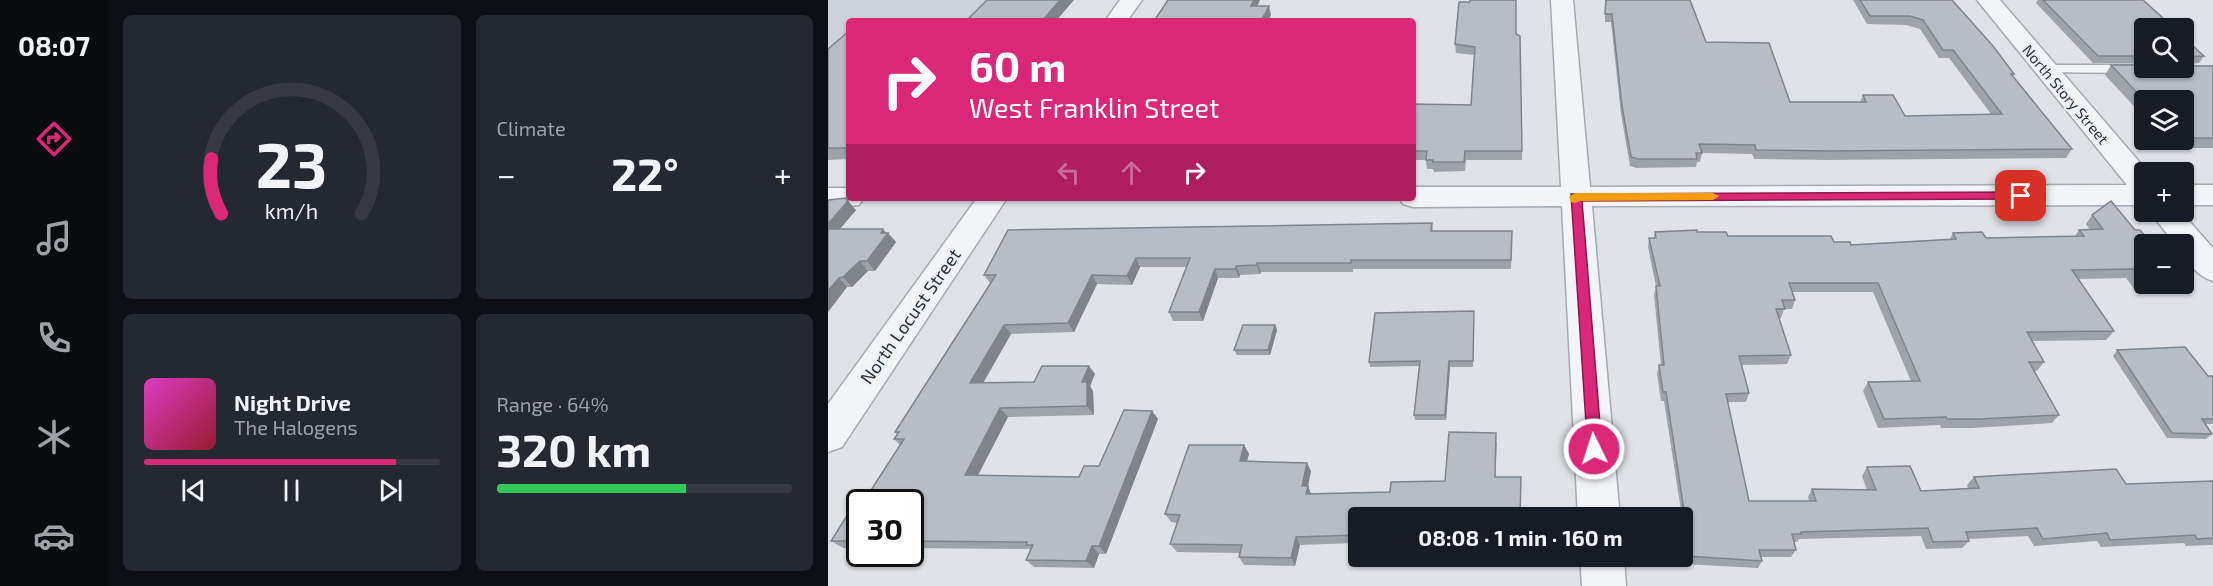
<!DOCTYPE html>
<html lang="en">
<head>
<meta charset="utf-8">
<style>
	:root { --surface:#171b24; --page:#242831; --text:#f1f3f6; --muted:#9ea1a6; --line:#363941; --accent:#db2777 }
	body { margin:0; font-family:"Exo 2",sans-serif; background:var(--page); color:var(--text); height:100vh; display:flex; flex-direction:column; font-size:22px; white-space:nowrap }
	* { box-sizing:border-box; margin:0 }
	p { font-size:20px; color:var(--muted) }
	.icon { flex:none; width:33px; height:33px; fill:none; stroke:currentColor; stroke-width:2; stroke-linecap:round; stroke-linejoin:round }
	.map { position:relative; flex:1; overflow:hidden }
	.panel { display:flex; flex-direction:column; gap:15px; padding:15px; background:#0d0f14; width:720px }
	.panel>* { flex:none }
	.guide { position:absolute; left:18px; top:18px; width:570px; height:183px; border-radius:6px; box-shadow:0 2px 4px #0004; background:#db2777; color:#fff; overflow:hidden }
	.buttons { position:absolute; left:1306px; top:18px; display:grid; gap:12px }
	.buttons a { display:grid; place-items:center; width:60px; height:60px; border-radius:6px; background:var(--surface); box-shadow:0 2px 4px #0004; font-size:30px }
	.speed { position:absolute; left:18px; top:489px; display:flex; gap:12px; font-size:30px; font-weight:700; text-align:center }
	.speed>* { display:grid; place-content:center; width:78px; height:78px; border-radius:50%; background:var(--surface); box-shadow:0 2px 4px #0004; line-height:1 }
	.speed .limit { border:3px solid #111; border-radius:9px; background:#fff; color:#111 }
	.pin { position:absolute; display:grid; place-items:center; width:51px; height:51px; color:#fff; margin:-26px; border-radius:12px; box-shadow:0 3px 9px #0006 }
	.me { position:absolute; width:66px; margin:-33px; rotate:356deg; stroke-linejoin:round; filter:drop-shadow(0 0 4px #0008) }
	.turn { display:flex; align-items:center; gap:21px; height:126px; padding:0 24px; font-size:27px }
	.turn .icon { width:78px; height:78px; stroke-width:2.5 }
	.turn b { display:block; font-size:42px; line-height:51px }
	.lanes { display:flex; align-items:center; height:57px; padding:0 24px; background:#0003; justify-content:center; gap:30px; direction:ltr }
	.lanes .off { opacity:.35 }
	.big { font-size:45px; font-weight:700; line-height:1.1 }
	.panel .widget { flex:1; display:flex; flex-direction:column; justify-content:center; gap:9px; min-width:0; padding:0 21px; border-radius:9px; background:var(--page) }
	.panel .dial { align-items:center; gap:0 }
	.dial svg { height:156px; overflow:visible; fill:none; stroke:var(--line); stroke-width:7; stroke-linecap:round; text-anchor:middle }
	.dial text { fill:var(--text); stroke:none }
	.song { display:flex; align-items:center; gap:18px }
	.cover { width:72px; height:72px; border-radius:9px; background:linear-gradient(135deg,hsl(310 70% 55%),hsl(350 70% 35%)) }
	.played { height:6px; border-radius:3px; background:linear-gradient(90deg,var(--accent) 85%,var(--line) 85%) }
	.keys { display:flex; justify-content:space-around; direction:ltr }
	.heat { display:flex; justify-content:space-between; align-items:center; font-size:33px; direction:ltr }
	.charge { height:9px; border-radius:4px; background:linear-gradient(90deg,#34c759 64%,var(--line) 0) }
	.panel .tiles { flex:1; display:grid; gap:15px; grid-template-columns:repeat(2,1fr) }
	.trip { position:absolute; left:520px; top:507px; width:345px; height:60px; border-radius:6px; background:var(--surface); box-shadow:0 2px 4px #0004; font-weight:700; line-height:60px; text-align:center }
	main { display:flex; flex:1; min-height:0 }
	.tabs { display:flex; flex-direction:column; width:108px; justify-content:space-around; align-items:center; background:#090b0e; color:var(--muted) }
	.tabs .icon { width:42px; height:42px }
	.tabs .on { color:var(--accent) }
	.tabs b { font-size:27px; color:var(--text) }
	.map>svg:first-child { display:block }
	.built { fill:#cdd2da }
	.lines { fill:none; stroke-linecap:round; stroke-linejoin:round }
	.service-casing { stroke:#a4aab2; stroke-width:3 }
	.minor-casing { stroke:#a4aab2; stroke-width:3 }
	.service { fill:#f2f4f7; fill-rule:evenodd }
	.minor { fill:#f2f4f7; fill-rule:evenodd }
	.wall { fill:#9da3a9 }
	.shaded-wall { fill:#7f848a }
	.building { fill:#b6bdc5; stroke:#7f848a; stroke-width:1.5 }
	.route { fill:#db2777; stroke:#8e194d; stroke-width:1.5 }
	.slow { fill:#f59e0b }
	.labels { text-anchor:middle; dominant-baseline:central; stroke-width:4.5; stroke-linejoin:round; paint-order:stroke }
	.far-street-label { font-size:15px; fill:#28323f; stroke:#eef2f6 }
	.street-label { font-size:18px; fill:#28323f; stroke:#eef2f6 }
</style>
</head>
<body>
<main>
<nav class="tabs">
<b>08:07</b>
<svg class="icon on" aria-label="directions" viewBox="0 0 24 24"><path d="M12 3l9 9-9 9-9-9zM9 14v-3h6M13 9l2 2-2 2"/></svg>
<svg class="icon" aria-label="music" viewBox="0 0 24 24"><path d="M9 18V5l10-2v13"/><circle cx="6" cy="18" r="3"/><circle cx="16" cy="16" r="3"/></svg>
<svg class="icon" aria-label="phone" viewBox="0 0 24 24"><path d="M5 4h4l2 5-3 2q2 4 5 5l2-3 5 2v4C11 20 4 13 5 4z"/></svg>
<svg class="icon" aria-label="climate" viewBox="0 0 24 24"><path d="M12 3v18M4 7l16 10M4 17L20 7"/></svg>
<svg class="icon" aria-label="car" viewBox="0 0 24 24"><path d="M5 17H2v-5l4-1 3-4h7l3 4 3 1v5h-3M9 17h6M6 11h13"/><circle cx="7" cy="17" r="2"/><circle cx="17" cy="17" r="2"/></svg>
</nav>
<section class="panel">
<div class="tiles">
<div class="widget dial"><svg viewBox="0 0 100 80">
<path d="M14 69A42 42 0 1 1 86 69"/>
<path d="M14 69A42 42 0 0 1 9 41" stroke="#db2777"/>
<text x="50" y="56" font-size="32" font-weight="700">23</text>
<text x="50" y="72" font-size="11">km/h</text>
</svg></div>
<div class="widget"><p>Climate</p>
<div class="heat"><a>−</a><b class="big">22°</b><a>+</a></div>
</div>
<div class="widget">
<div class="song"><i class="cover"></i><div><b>Night Drive</b><p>The Halogens</p></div></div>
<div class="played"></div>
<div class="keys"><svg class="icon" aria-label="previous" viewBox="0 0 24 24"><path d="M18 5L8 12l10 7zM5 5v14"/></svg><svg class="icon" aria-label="pause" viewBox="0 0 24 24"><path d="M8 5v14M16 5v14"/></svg><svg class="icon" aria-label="next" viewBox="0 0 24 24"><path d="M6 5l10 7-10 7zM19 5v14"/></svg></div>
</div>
<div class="widget"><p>Range · 64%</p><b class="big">320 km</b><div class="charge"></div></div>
</div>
</section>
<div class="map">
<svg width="1385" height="586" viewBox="0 0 1385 586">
	<rect width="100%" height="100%" fill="#dfe3e8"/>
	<polygon class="built" points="0,0 170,0 151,21 21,21 21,60 0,62"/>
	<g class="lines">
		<g class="service-casing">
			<polygon id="service" points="1217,65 1305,65 1312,69 1305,73 1212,72 1210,69"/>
		</g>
		<g class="minor-casing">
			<g id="minor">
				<polygon points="292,0 314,0 299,21 277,21"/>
				<polygon points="723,0 745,0 762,187 1299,185 1149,0 1172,0 1320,172 1317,172 1317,205 764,206 792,518 750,518 734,206 585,207 575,204 571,198 585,198 585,187 733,187"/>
				<rect x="1356" y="185" width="29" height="20"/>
				<polygon points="0,188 21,188 21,198 36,198 31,205 0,208"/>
				<polygon points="149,198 179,198 14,447 0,452 0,404"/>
				<path d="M1322 212H1353L1385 248V281C1369 276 1356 261 1356 244H1347Z"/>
				<polygon points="752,556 796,556 798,586 754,586"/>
			</g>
		</g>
		<use href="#service" class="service"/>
		<use href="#minor" class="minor"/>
	</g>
	<g class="wall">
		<polygon points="777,0 862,0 878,42 962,102 1032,102 1035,95 1077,116 1163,114 1121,58 1111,58 1092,29 1078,25 1039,24 1025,0 1124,0 1186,74 1185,76 1244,149 1238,158 998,160 926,159 924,154 874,153 872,162 869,162 868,167 808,168 802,166 793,114 783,22 777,22"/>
		<polygon points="1210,0 1315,0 1317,28 1317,63 1265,63 1208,3"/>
		<polygon points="21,32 21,159 0,160 0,49"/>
		<polygon points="688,34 692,36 694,160 638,160 637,171 606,172 605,169 599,169 598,160 585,160 585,104 643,105 646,55 628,53 627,44"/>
		<polygon points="1356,38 1376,56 1371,63 1356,64"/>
		<polygon points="1283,65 1385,66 1385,148 1353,148 1345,140 1338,140 1356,140 1356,100 1317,100 1317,118 1277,75"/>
		<polygon points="0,200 28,210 12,229 60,233 68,242 47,271 40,271 24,287 19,287 0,312"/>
		<polygon points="1264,215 1317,244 1317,284 1345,284 1339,290 1307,290 1298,278 1250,279 1286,331 1278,340 1204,341 1216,362 1209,371 1206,371 1231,415 1224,423 1144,428 1113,428 1112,425 1050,428 1035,391 1040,382 1083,381 1045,292 964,292 967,300 964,309 956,309 953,318 950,318 963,355 959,364 914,365 921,393 918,402 900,402 921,501 981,501 980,497 984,489 1039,490 1034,476 1039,467 1093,491 1140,488 1139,485 1146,477 1298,484 1385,481 1385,546 1384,545 1358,546 1356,543 1273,547 1269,541 1206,546 1200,536 1141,539 1141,541 1134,548 1098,549 1093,536 971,539 969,542 966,542 968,550 963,557 933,557 934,561 930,568 856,564 855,556 855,518 854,517 836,401 833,401 829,374 831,365 833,365 826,295 828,286 820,247 821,238 826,238 827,232 869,232 900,236 1006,242 1023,245 1122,239 1125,233 1158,238 1247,236 1251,230 1262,230 1258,224"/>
		<polygon points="604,223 605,231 684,231 683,269 525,269 525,272 433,272 432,274 412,275 411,278 390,278 375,321 345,321 341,312 359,267 312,267 304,285 269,284 246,332 183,334 155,383 206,382 214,366 261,366 267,374 262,386 265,391 266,415 180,417 150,475 251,477 256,466 271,466 296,410 324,411 330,419 278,554 271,554 266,568 206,567 198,560 202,550 202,549 82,548 82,502 32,502 32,548 15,548 3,541 30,498 38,498 72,445 66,439 69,434 67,432 162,283 156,275 180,230"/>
		<polygon points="646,311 645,367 622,367 618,420 587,420 586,415 592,366 542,367 541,362"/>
		<polygon points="447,325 449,330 442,355 409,355 406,350"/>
		<polygon points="1289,350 1380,376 1385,376 1385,424 1378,424 1384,434 1378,439 1339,438 1285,356"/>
		<polygon points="669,442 667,477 531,518 531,556 692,556 692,567 624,566 623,561 529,563 526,555 527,543 472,545 467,566 416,565 411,557 412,553 349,552 342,544 349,523 343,522 337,514 416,445 421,454 419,461 483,471 480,486 483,494 562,492 617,481"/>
	</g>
	<g class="shaded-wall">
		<polygon points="232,0 246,0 228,21 214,21"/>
		<polygon points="426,0 432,0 426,14 423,6"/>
		<polygon points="441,6 443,15 440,21 433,21"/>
		<polygon points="20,201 28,210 4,238 0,234 0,224"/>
		<polygon points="55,229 59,234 60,233 68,242 47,271 39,261"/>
		<polygon points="308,258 312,267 304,285 299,276"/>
		<polygon points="32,261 40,271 24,287 15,277"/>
		<polygon points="429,263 433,272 432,274 429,265"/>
		<polygon points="408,266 412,275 411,278 407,269"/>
		<polygon points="387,269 390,278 375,321 371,312"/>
		<polygon points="264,275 269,284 246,332 240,323"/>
		<polygon points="11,278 19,287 0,312 0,291"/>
		<polygon points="176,325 183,334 150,392 142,383"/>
		<polygon points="447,325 449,330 442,355 440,350"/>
		<polygon points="621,361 622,367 618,420 617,415"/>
		<polygon points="261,366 267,374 262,386 265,391 266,415 259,406 254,382"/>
		<polygon points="172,408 180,417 146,483 137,475"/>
		<polygon points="324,411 330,419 278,554 271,546"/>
		<polygon points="416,445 421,454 416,470 412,461"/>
		<polygon points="479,463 483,471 480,486 483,494 481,502 474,486"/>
		<polygon points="468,537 472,545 467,566 463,558"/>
		<polygon points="264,546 271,554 266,568 258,561"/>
	</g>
	<g class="building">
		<polygon points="159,0 232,0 214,21 138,21"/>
		<polygon points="340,0 426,0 423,6 441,6 433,21 326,21"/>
		<polygon points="642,0 688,0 688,34 692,36 694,151 637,151 636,162 605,162 605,160 598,160 599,151 585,151 585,104 643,105 647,47 627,44 631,2 642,2"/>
		<polygon points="778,0 862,0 878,42 941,43 962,102 1038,102 1035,95 1065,95 1077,116 1174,114 1125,50 1115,50 1095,20 1082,16 1042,16 1032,0 1124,0 1165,46 1186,74 1183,74 1244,149 1001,151 928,150 927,145 871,144 874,153 868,153 869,159 810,159 803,157 794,106 784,14 777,14"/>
		<polygon points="1215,0 1315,0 1346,28 1317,28 1317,56 1270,56"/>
		<polygon points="20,32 21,32 21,148 0,148 0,49"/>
		<polygon points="1356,38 1376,56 1356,57"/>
		<polygon points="1283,65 1317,65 1317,68 1356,68 1356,66 1385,66 1385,138 1360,138 1356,133 1356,100 1317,101"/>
		<polygon points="18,198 20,201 0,224 0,200"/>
		<polygon points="1283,201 1307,230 1312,230 1324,244 1317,244 1317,281 1315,281 1306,269 1244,270 1286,331 1199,332 1216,362 1201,362 1231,415 1151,419 1119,419 1118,417 1056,419 1040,382 1092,381 1050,283 961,283 967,300 954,300 957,309 948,309 963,355 911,356 921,393 898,394 921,501 988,501 984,489 1048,490 1039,467 1082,466 1093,491 1151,488 1146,477 1288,469 1298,484 1385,481 1385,538 1369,539 1367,535 1282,540 1279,533 1215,539 1209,528 1138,532 1141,541 1105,542 1100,528 973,532 973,534 964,534 968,550 931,550 934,561 859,556 855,532 855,518 853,517 857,517 838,392 835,392 831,365 836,365 828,286 832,286 821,238 828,238 827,232 869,230 869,232 898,232 900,236 1003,236 1006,242 1022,242 1023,245 1128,239 1125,233 1154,232 1158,238 1256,236 1251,230 1275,229 1264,215"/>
		<polygon points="604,223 603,231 684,231 683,260 523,260 523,263 429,263 429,265 408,266 407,269 387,269 371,312 341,312 362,258 308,258 299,276 264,275 240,323 176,325 142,383 206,382 214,366 261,366 254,382 259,382 259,406 172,408 137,475 251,477 256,466 271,466 296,410 324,411 271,546 264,546 258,561 198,560 205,545 198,545 199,542 82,541 82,502 32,502 32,541 3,541 30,498 38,498 76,439 66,439 71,432 67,432 168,275 156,275 180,230"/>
		<polygon points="0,229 55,229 53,233 60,233 39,261 32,261 15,277 11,278 0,291"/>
		<polygon points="646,311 645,361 621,361 617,415 586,415 592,361 541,362 547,313"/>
		<polygon points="415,325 447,325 440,350 406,350"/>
		<polygon points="1357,347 1380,376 1385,376 1385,419 1374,419 1384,434 1344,433 1289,350"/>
		<polygon points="621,432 668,433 667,477 693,477 692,518 531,518 531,555 526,555 529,535 468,537 463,558 411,557 414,545 342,544 352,515 337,514 361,445 416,445 412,461 479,463 474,486 480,486 478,494 562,492 563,482 617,481"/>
		<polygon points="623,556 692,556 692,559 622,559"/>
	</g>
	<polygon class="route" points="1193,192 1197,193 1197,199 754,201 774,449 771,454 760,454 743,194"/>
	<polygon class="slow" points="747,193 885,193 891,196 885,200 752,201 747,203 743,202 741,197"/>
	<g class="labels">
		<g class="far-street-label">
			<text transform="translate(1238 94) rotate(50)">North Story Street</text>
		</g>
		<g class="street-label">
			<text transform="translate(82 316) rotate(-55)">North Locust Street</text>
		</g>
	</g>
</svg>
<div class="buttons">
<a><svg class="icon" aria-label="search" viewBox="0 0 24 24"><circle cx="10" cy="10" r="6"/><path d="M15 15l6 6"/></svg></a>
<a><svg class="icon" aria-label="layers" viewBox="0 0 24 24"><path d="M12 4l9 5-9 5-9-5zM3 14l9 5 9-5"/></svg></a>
<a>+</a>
<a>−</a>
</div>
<div class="speed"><div class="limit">30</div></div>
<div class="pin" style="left:1193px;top:196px;background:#d93025"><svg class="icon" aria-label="arrive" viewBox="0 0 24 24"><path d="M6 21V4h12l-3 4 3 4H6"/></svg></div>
<svg class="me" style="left:766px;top:449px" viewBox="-20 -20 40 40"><circle r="17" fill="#db2777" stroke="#fff" stroke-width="3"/><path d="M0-11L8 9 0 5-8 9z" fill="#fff"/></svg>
<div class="trip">08:08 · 1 min · 160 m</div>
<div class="guide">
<div class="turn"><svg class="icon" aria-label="right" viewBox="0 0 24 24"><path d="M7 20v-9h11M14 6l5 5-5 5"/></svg><div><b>60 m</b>West Franklin Street</div></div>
<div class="lanes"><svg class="icon off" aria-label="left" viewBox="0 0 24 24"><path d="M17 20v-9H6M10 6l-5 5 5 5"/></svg><svg class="icon off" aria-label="ahead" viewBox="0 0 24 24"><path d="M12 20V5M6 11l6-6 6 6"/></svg><svg class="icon" aria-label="right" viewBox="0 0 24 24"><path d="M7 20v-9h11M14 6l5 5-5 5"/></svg></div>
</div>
</div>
</main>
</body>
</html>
